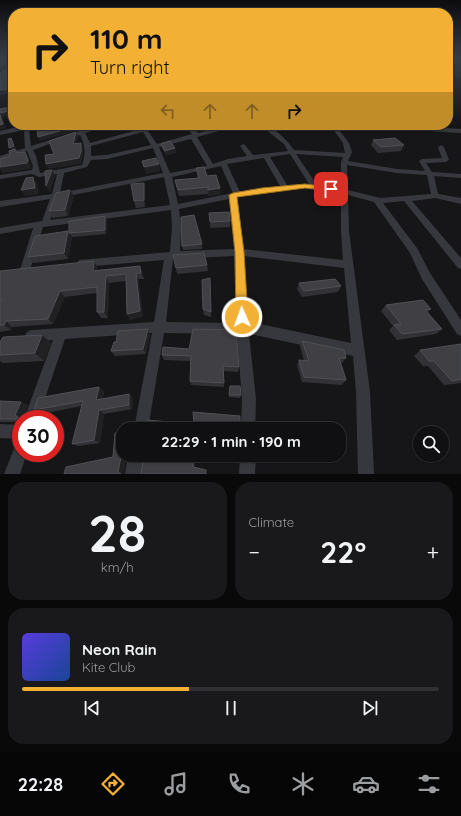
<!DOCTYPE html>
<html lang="en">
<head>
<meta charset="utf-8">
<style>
	:root { --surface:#101012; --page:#19191b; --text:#f1f3f6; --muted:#9c9d9f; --line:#303032; --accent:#f2b134 }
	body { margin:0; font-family:Quicksand,sans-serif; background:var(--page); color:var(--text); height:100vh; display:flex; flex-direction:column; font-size:15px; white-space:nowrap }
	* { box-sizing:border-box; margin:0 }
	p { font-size:13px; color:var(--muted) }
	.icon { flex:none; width:22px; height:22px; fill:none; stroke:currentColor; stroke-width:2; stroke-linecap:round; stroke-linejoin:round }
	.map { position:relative; height:474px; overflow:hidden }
	.side { display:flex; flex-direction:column; gap:8px; padding:8px; background:#09090a; flex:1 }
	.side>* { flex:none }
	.guide { position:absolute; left:8px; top:8px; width:445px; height:122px; border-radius:16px; box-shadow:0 1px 3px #0004,0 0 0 1px var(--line); background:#f2b134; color:#111; overflow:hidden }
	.controls { position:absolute; left:413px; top:426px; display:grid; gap:8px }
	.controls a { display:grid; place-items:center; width:36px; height:36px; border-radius:50%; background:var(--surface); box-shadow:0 1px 3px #0004,0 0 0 1px var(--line); font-size:20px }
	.speed { position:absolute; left:12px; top:410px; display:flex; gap:8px; font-size:20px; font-weight:700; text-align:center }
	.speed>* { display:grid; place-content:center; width:52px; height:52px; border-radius:50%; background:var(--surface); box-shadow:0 1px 3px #0004,0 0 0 1px var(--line); line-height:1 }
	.speed .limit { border:6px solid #d22; background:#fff; color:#111 }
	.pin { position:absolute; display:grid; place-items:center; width:34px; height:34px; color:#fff; margin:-17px; border-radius:8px; box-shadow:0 2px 6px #0006 }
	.me { position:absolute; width:44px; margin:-22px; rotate:358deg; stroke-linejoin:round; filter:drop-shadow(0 0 3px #0008) }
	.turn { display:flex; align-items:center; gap:14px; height:84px; padding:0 16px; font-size:18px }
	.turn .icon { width:52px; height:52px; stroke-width:2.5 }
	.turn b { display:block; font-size:28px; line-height:34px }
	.lanes { display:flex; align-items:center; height:38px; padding:0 16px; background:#0003; justify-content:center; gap:20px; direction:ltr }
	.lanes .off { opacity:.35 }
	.big { font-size:30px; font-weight:700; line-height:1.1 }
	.side .card { flex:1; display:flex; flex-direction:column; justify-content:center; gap:6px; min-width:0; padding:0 14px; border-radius:16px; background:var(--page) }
	.side .dial { align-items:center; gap:0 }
	.dial b { font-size:52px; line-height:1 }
	.song { display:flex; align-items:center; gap:12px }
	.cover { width:48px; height:48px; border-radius:6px; background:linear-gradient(135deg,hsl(250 70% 55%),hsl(220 70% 35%)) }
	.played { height:4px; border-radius:2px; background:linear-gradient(90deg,var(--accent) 40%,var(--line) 40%) }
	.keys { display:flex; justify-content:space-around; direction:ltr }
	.heat { display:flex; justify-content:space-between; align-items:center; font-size:22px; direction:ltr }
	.side .tiles { flex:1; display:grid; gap:8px; grid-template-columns:1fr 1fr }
	.card:last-child { grid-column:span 2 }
	.trip { position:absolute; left:116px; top:422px; width:230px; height:40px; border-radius:16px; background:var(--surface); box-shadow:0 1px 3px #0004,0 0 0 1px var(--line); font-weight:700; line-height:40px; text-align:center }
	.dock { display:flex; height:64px; justify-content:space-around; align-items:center; background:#060607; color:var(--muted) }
	.dock .icon { width:28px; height:28px }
	.dock .current { color:var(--accent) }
	.dock b { font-size:18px; color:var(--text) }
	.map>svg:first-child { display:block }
	.green { fill:#1c231d }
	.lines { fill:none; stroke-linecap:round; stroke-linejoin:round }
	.minor { fill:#37383d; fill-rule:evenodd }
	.wall { fill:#323236 }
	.shaded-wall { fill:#212124 }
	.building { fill:#3f3f44; stroke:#4f5156 }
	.route { fill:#f2b134; stroke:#9d7322 }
</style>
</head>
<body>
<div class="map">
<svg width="461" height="474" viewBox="0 0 461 474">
	<rect width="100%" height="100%" fill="#161618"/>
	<polygon class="green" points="448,57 461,57 461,79 448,70"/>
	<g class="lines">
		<g class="minor">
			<path d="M26 125H41L29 129 31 146 60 137 63 139 33 150 36 156 40 173 82 165C86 153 85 145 80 135L76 136 73 134C83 128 100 125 112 125L85 133 90 143 141 129 138 125H144L146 128 158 125H168L148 131 157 144 192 134 185 125H191L198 133 231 125H241L197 137 213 164 228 159 247 156 240 146 243 144 245 145 253 155 288 151 284 144 260 125C273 125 287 140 294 150L345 153 343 143 330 125H336L338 127H428L461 129V133L428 131H340L349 143 352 152 348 161 397 169 425 171 419 161 422 159 442 158 438 147 441 145 444 147 449 160 446 162 426 163 432 172 461 174V178L434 176 438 194 461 198V204L435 198 412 201 461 258V269L458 268 404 201 383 203 417 248 430 273 461 320V336L457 334 422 279 410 253 374 202 348 195 349 231 370 392 374 474H358L356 392 353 356 255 335 249 334 256 399 255 429H241L242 399 237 334 164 333 148 429H134L152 333 65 339 38 419H24L53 340 31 342 27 340 25 336 27 332 31 330 154 322 164 260 82 267 79 266 77 263 79 260 170 252 172 227 171 210 43 227 30 270 29 273 25 274 21 273 20 270 33 228 0 234V228L42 221 50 199 0 207V201L52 194 57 174 39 177 32 174 0 179V175L32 170 33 166 27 151 0 160V156L25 148 24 130 0 135V131ZM143 132 151 145 107 155 91 156V146ZM191 139 207 166 170 173 159 147ZM153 148 163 173 60 193 64 173 87 167 91 160 107 159ZM290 154 309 184 287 185 270 157ZM296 154 343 157 341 162V188L317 185ZM264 158 280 186 240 192 227 164ZM347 165 397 173 427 175 431 194 380 198 348 190ZM221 166 233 193 178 204 172 177ZM164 177 170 205 50 220 58 198ZM305 188 341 193V231L343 260 243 249 237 197 262 192ZM229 199 234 249 180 251 181 227 179 209ZM234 256 236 323 166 322 173 259ZM244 256 344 268 351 343 255 323H248Z"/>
			<polygon points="0,424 21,425 21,439 0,438"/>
			<polygon points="21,441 21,453 27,453 20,474 4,474 16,444"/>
			<polygon points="128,455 144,455 141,474 125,474"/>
			<polygon points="240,455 256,455 255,474 239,474"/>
		</g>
	</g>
	<g class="wall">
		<polygon points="0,57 13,57 13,82 10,75 10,93 0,95 0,73 1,73 12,64 12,62"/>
		<polygon points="373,140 404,145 401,151 378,153 371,145"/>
		<polygon points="161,144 175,148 176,153 166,155 162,148"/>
		<polygon points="196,168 207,176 221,194 209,196 208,194 179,196 176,186 175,180 198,178"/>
		<polygon points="144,183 145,189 145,207 136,208 134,201"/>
		<polygon points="74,196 68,216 52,218 49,211"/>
		<polygon points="107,220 106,234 72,237 69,233"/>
		<polygon points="230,221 230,227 210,228 210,222"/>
		<polygon points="72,238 68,259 33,263 28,257"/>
		<polygon points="202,244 202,249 183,250 182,246"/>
		<polygon points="173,255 207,265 208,271 177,274"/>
		<polygon points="140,266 142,272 144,279 138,279 143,316 130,320 127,314 126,281 109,283 108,318 101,318 97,312 97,293 65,297 53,324 12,327 11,330 0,332 0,271 97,267 97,270"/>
		<polygon points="210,278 210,284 211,317 204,315 203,309"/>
		<polygon points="299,283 341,286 338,292 302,297 297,289"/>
		<polygon points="386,305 431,309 428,312 442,329 436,334 397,340 389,330 393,326 381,311"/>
		<polygon points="42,335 51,343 44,361 3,363 0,361 0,342"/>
		<polygon points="150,335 146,354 115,356 111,351"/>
		<polygon points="302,341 346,358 342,363 341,363 346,380 342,385 302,382 297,365 299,360 304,361 300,346"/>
		<polygon points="461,344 461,383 444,385 428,366 423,366 414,356 420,350"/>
		<polygon points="163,347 239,367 238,372 223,371 224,387 191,385 190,381 191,361 164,360 162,355"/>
		<polygon points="230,386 241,395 240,398 229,397"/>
		<polygon points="99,387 104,392 102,399 129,394 133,398 132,409 104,414 100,443 78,446 72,444 82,406 41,414 34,410"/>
		<polygon points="0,401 21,402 28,405 23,418 23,419 21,419 21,422 0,422"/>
	</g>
	<g class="shaded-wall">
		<polygon points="9,59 11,62 0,72 0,67"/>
		<polygon points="8,71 10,74 10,93 0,95 0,90"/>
		<polygon points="13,110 13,115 2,117 6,128 0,130 0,113"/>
		<polygon points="169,125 182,125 169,128"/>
		<polygon points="74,127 76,131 40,141 38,137"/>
		<polygon points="76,132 78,137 75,149 73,144"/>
		<polygon points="11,138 16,149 15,150 19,155 11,151 9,148"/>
		<polygon points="81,143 83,148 83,156 81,164 48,169 46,164"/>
		<polygon points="175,148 176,153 166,155 165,151"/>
		<polygon points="25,152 28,158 31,166 31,169 3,173 0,169 0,167"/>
		<polygon points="159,164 160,171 146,174 144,167"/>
		<polygon points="52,170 55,176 50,193 46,186"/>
		<polygon points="33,177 37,183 39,194 25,196 21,190"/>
		<polygon points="144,183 145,189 145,207 144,200"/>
		<polygon points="220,188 221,194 209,196 208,190"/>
		<polygon points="70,190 74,196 68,216 65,210"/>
		<polygon points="105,216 107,220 106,234 105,230"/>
		<polygon points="68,231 72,238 68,259 64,253"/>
		<polygon points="94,261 97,267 96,277 93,271"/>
		<polygon points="140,266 142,272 144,279 141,273"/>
		<polygon points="136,273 138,279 143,316 130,320 127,314"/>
		<polygon points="106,276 109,283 108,318 104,312"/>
		<polygon points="60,291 65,297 53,324 48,319"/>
		<polygon points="6,321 12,327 11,330 4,325"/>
		<polygon points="148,329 150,335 146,354 143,349"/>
		<polygon points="42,335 51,343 44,361 35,353"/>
		<polygon points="99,387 104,392 101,404 96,400"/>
		<polygon points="129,394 133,398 132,409 129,405"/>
		<polygon points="21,402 28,405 23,418 23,419 21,419 21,421 18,419 15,415"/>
		<polygon points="99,410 104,414 100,443 94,440"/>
		<polygon points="123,447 123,455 127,455 124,474 121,474 118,472"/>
		<polygon points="194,455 195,457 195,469 193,467"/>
	</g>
	<g class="building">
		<polygon points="0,57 13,57 13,82 8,71 8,89 0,90 0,73 1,73 12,64 13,59 9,59 0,67"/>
		<polygon points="13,105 13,110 0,113 0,109 11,107"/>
		<polygon points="0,115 3,124 0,125"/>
		<polygon points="47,125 67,125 68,128 74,127 38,137 37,129 47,127"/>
		<polygon points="76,132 73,144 81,143 81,151 79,158 46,164 45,155 54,154 49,141"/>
		<polygon points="11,138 14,146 9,148 8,139"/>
		<polygon points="395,138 404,145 381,147 373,140"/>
		<polygon points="170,141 175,148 165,151 161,144"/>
		<polygon points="15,149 17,153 25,152 28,160 27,163 0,167 0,159 10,156 9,151"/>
		<polygon points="156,158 159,164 144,167 142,161"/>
		<polygon points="204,167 207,176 216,175 220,188 208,190 208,187 178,190 175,180 199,178 196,168"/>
		<polygon points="52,170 46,186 45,171"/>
		<polygon points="33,177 35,188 21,190 26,178"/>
		<polygon points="144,183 144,200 134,201 131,184"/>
		<polygon points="70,190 65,210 49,211 56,193"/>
		<polygon points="229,212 230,221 210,222 209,213"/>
		<polygon points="194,215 202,244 182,246 181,217"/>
		<polygon points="105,216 105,230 69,233 69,221"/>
		<polygon points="68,231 64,253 28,257 35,236"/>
		<polygon points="204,253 207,265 176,268 173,255"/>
		<polygon points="94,261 93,271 140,266 141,273 136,273 140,311 127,314 126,274 106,276 104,312 97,312 97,287 60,291 48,319 6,321 4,325 0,325 0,303 2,300 0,301 0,271"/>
		<polygon points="210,278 211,312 203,309 202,280"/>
		<polygon points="335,279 341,286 304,291 299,283"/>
		<polygon points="423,300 431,309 425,310 442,329 402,334 394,325 401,324 386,305"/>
		<polygon points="148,329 143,349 111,351 114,342 116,342 118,331"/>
		<polygon points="193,329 236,330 239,367 223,366 224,383 190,381 191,356 162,355 163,347 189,349"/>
		<polygon points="42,335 35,353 0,355 0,342 3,337"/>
		<polygon points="302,341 344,350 346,358 339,358 346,380 304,377 299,360 309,361"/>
		<polygon points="461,344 461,379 452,381 434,361 429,361 420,350"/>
		<polygon points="230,386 240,386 241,395 229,395"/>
		<polygon points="99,387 96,400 129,394 129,405 99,410 94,440 72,444 83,401 34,410 38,398"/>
		<polygon points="0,401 21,402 15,415 18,417 18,419 0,419"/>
		<polygon points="193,412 240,416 240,429 143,429 144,427 146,425 147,420 194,424"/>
		<polygon points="123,431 123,447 118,472 121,474 64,474 66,467 113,457 115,433"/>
		<polygon points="144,455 194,455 193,467 206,470 206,474 141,474"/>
	</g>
	<linearGradient id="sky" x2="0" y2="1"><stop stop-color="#0c0c0d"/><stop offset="0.46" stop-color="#363c48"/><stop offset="1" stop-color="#363c48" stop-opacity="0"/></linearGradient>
	<rect width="461" height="124" fill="url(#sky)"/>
	<polygon class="route" points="305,184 331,187 335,189 331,191 305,188 237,197 244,252 248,317 246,321 242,322 238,321 236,317 235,252 229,195 233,193 262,188"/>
</svg>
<div class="controls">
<a><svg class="icon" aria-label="search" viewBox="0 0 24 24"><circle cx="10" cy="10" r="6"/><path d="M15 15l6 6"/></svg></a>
</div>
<div class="speed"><div class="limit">30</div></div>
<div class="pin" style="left:331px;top:189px;background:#d93025"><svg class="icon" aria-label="arrive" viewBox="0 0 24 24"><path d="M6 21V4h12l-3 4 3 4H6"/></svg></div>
<svg class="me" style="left:242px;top:317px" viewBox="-20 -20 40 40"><circle r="17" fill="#f2b134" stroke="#fff" stroke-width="3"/><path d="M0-11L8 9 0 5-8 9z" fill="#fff"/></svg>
<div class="trip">22:29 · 1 min · 190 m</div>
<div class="guide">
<div class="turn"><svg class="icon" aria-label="right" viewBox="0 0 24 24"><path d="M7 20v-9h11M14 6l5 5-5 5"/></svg><div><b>110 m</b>Turn right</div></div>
<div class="lanes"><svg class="icon off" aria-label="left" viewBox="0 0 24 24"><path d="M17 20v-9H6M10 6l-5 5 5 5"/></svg><svg class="icon off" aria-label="ahead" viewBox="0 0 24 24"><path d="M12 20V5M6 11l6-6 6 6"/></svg><svg class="icon off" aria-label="ahead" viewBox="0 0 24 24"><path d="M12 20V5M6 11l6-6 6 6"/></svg><svg class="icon" aria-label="right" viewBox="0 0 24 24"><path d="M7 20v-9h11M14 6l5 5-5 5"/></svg></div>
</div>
</div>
<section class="side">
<div class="tiles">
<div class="card dial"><b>28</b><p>km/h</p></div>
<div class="card"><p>Climate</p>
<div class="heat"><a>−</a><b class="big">22°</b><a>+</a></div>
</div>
<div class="card">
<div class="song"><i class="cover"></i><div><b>Neon Rain</b><p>Kite Club</p></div></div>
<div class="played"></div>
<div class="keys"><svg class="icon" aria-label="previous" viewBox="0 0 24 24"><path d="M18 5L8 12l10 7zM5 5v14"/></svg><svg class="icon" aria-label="pause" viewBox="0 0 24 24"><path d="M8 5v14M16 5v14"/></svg><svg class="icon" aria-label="next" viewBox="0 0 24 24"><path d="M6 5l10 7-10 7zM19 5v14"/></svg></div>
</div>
</div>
</section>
<nav class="dock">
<b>22:28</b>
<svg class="icon current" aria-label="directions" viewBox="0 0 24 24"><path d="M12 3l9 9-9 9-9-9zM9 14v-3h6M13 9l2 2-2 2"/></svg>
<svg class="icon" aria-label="music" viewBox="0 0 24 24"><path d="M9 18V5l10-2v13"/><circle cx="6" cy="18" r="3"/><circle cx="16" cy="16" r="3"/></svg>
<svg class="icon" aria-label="phone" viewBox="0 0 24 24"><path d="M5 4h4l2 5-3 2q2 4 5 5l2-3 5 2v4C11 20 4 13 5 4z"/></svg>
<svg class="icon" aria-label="climate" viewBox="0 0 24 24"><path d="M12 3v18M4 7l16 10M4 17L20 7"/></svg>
<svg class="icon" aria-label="car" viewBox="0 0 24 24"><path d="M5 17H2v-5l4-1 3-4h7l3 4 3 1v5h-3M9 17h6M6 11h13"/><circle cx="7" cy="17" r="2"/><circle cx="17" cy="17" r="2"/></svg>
<svg class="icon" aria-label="filters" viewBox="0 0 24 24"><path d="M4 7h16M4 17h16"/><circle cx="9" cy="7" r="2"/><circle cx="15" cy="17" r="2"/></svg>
</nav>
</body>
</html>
